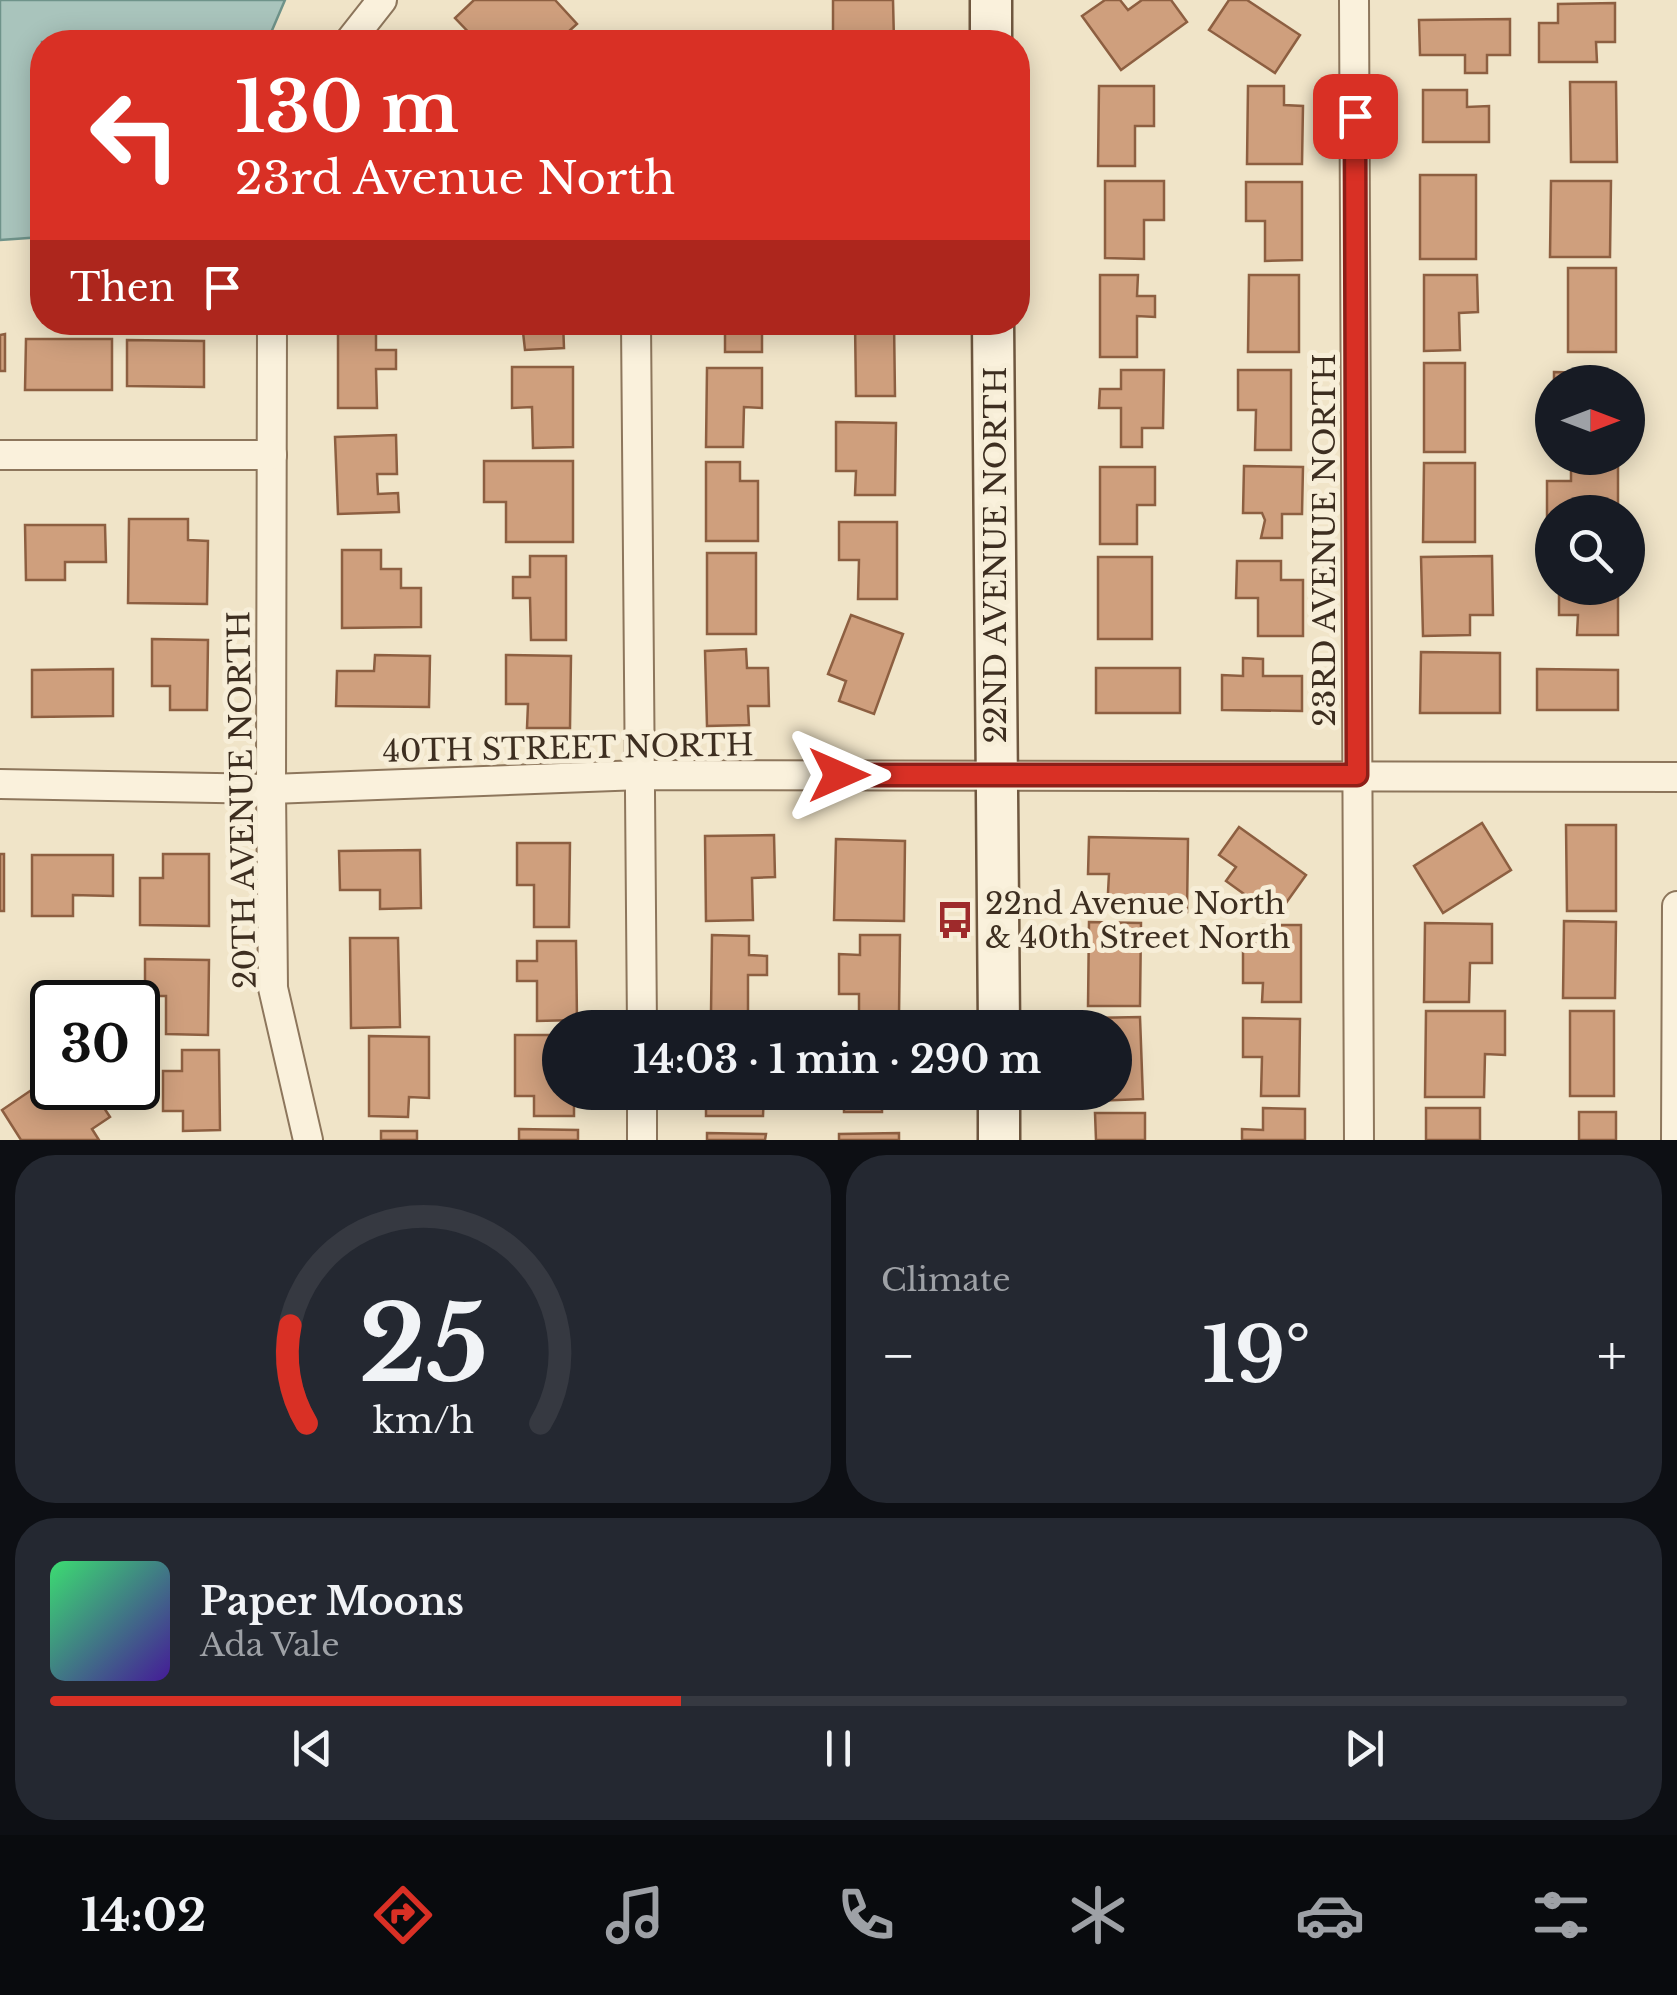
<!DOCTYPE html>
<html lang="en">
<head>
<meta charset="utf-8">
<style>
	:root { --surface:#171b24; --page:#242831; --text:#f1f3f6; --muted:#9ea1a6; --line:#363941; --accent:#d93025 }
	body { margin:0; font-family:"Libre Baskerville",serif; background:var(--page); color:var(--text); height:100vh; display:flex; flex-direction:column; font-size:38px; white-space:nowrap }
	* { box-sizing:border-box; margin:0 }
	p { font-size:32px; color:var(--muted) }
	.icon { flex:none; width:55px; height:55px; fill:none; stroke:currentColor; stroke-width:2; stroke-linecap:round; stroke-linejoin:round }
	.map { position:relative; height:1140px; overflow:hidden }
	.panel { display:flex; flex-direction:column; gap:15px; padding:15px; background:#0d0f14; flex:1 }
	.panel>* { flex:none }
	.guide { position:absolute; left:30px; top:30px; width:1000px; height:305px; border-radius:40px; box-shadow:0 5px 25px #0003; background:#d93025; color:#fff; overflow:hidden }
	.needle { width:65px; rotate:90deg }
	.buttons { position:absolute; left:1535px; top:365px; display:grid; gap:20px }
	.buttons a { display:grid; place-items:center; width:110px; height:110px; border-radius:50%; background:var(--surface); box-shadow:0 5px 25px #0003; font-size:50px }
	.speed { position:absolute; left:30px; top:980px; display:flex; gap:20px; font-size:50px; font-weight:700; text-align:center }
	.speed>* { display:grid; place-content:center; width:130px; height:130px; border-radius:50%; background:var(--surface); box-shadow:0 5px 25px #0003; line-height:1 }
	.speed .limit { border:5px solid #111; border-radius:15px; background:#fff; color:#111 }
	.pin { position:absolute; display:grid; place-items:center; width:85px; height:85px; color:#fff; margin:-42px; border-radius:20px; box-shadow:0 5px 15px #0006 }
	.me { position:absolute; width:110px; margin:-55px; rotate:90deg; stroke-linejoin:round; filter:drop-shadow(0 0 8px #0008) }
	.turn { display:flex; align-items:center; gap:35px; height:210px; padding:0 40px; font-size:45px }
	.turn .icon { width:130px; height:130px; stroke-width:2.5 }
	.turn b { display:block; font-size:70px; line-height:85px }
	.then { display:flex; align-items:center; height:95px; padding:0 40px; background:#0003; gap:20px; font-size:38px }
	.big { font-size:75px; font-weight:800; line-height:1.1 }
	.panel .card { flex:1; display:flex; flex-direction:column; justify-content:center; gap:15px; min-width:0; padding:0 35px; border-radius:40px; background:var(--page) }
	.panel .dial { align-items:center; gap:0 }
	.dial svg { height:260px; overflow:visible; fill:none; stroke:var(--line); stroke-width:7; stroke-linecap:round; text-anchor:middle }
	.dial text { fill:var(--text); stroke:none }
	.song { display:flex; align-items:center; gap:30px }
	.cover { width:120px; height:120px; border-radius:15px; background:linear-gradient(135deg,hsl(140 70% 55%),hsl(260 70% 35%)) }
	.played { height:10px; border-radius:5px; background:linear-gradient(90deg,var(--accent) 40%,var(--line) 40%) }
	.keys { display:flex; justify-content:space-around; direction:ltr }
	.heat { display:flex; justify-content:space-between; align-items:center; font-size:55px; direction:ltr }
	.panel .tiles { flex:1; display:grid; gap:15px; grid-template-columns:1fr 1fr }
	.card:last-child { grid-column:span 2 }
	.trip { position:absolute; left:542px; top:1010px; width:590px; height:100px; border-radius:50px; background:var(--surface); box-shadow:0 5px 25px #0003; font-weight:800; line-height:100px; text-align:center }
	.tabs { display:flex; height:160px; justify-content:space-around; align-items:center; background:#090b0e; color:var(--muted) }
	.tabs .icon { width:70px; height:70px }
	.tabs .active { color:var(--accent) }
	.tabs b { font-size:45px; color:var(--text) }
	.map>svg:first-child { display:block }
	.water { fill:#a9c4bc; stroke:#6f938a; stroke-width:2.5 }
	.building { fill:#cf9f7d; stroke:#8d5f41; stroke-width:2.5 }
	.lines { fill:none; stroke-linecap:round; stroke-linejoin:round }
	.minor-casing { stroke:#8d765c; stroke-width:32 }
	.secondary-casing { stroke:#6f573f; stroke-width:45 }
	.minor { stroke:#faf1dc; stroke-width:28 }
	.secondary { stroke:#faf1dc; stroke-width:40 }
	.route-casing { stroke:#8d1f18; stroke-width:25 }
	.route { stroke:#d93025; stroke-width:18 }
	.labels { text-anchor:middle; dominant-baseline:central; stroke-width:10; stroke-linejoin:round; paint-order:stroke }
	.street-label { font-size:30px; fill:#3d2e20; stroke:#f7eed8 }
	.poi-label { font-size:30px; fill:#3d2e20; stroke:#f7eed8; text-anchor:start }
</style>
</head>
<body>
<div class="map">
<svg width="1677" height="1140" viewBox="0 0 1677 1140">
	<rect width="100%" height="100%" fill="#f0e4c8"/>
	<polygon class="water" points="0,0 285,0 267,42 42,42 42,237 0,240"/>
	<g class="building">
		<polygon points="474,0 555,0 577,24 557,42 478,42 455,18"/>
		<polygon points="833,0 893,0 894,42 853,42 853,35 833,36"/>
		<polygon points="1105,0 1120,0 1128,10 1142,0 1171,0 1187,22 1121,70 1082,16"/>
		<polygon points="1229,0 1247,0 1300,35 1275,73 1209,30"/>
		<polygon points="1615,3 1615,42 1596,42 1597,62 1539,62 1539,23 1558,23 1558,4"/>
		<polygon points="1510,19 1510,55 1487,55 1487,73 1465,73 1465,55 1420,55 1419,20"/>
		<polygon points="1570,82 1616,82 1617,162 1571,162"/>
		<polygon points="1099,86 1154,86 1154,126 1135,126 1135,166 1098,166"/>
		<polygon points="1248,86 1284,86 1284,105 1303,106 1302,164 1247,164"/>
		<polygon points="1423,90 1467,90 1467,107 1489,106 1489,142 1423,142"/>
		<rect x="1420" y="175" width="56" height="84"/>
		<polygon points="1105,181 1164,181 1164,220 1144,220 1144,259 1105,258"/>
		<polygon points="1551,181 1611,181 1610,257 1550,257"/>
		<polygon points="1246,182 1302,182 1302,260 1265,261 1265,221 1246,221"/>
		<rect x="1568" y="268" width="48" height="84"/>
		<polygon points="1100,275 1138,275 1137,296 1155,296 1155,317 1137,316 1137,357 1100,357"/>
		<polygon points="1249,275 1299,275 1299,352 1248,352"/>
		<polygon points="1424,275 1477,275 1478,312 1459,313 1460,350 1424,351"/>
		<polygon points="503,322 563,322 564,348 525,350 523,332 504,333"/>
		<polygon points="725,322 780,322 780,329 762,330 762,352 725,352"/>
		<polygon points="855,322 894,322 895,396 856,396"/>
		<polygon points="376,330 376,350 396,350 396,369 376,369 377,408 338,408 338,331"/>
		<polygon points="5,334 5,371 0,371 0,335"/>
		<polygon points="26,339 112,339 112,390 25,390"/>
		<polygon points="127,340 204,341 204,387 127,386"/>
		<rect x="1424" y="363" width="41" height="89"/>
		<polygon points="512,367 573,367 573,447 533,448 532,407 512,408"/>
		<polygon points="707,368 762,368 762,408 744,407 743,447 706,447"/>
		<polygon points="1121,370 1164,370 1163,428 1142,428 1142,447 1121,447 1121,408 1099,408 1100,389 1121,389"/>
		<polygon points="1238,370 1291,370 1291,450 1255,450 1256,410 1238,410"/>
		<polygon points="1554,372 1593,373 1593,382 1554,382"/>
		<polygon points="836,422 896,423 895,495 855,495 856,471 836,471"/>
		<polygon points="396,435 397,474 377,474 378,494 398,493 399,512 338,514 335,437"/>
		<polygon points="484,461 573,461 573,542 506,542 506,502 484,502"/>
		<polygon points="1571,461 1618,461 1618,512 1552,512 1552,542 1547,542 1547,481 1571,481"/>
		<polygon points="706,462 740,462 740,481 758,481 758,541 706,541"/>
		<polygon points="1424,463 1475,463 1475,542 1423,542"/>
		<polygon points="1244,466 1303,467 1302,514 1282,514 1282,538 1261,538 1265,520 1262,513 1243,513"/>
		<polygon points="1100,467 1155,467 1155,505 1137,505 1137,544 1100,544"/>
		<polygon points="129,519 188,519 188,540 208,541 207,604 128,603"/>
		<polygon points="839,522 897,522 897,599 858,599 859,560 839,560"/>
		<polygon points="25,525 105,525 106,562 65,562 65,580 26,580"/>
		<polygon points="342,550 381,550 381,569 401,569 401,588 421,588 421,627 342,628"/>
		<rect x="707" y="553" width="49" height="81"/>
		<polygon points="530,556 566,556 566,640 531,640 530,598 513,598 513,577 530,577"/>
		<polygon points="1492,556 1493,615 1470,615 1470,635 1423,636 1421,557"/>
		<rect x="1098" y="557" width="54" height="82"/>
		<polygon points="1237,561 1281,561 1281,580 1303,580 1303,636 1258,636 1258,598 1236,598"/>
		<polygon points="1559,588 1618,588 1618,635 1577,635 1578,615 1559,615"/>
		<polygon points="851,615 903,634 874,714 839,701 846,681 828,674"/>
		<polygon points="152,639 208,640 207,710 170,710 170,686 152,686"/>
		<polygon points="746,649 747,668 768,668 769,706 748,706 749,725 707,726 705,651"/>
		<polygon points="1421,652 1500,653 1500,713 1420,713"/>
		<polygon points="375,655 430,656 429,707 336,706 337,671 374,671"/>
		<polygon points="506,655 571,656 570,728 527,728 528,704 506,704"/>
		<polygon points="1243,658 1263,659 1263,676 1302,676 1302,711 1222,710 1222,675 1243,676"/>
		<rect x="1096" y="668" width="84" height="45"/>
		<polygon points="113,669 113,716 32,717 32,670"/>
		<polygon points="1537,669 1618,670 1618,710 1537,710"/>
		<polygon points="1482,823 1511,870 1443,913 1414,866"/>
		<polygon points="1566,825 1616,825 1616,911 1567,911"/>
		<polygon points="1239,827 1306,875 1276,917 1226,881 1236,867 1219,855"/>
		<polygon points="774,835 775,877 752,878 753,920 706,921 705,836"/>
		<polygon points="1089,837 1188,839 1187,912 1107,911 1109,874 1088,874"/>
		<polygon points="836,839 905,841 904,921 834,920"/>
		<polygon points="517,843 570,843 569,927 534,927 534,885 517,885"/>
		<polygon points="420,850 421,908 380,909 380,890 340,890 339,851"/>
		<rect x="0" y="854" width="4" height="57"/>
		<polygon points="163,854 209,854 209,926 140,925 140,878 163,878"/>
		<polygon points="32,855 113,855 113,896 73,895 73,916 32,916"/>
		<polygon points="1564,921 1616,922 1615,998 1563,998"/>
		<polygon points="1089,922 1141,923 1140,1006 1088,1006"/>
		<polygon points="1425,923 1492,924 1492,963 1470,963 1469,1002 1424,1002"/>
		<polygon points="1263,925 1301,925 1301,1002 1262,1002 1263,983 1243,983 1243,943 1263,944"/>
		<polygon points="712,935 749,936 749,955 767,956 767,975 748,975 748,1014 711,1014"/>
		<polygon points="860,935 900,935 899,1015 859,1015 859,994 839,994 839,954 860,955"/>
		<polygon points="350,938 398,938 400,1027 351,1028"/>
		<polygon points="537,941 576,941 577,1020 537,1021 537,981 517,981 517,961 537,961"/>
		<polygon points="145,959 209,960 208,1035 166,1034 166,996 145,996"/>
		<polygon points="1426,1011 1505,1011 1505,1055 1485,1054 1484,1097 1425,1097"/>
		<rect x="1570" y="1011" width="44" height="85"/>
		<polygon points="1140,1017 1143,1099 1093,1101 1093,1092 1115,1092 1115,1028 1091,1028 1091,1018"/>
		<polygon points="1243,1018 1300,1019 1299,1096 1261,1096 1262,1057 1243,1057"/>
		<polygon points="515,1035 560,1035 560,1092 574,1092 574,1116 534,1116 534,1096 515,1096"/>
		<polygon points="369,1036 429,1037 429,1098 409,1097 408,1117 369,1116"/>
		<polygon points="182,1050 219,1050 220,1130 183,1131 183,1111 163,1111 163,1071 182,1071"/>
		<polygon points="52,1076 52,1088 91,1088 110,1117 92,1129 99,1140 21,1140 2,1110"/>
		<polygon points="706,1092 764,1092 763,1116 706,1116"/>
		<rect x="844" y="1092" width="38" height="20"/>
		<polygon points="1263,1108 1305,1109 1305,1140 1242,1140 1242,1129 1263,1130"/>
		<rect x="1426" y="1108" width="54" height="32"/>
		<rect x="1579" y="1112" width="37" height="28"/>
		<polygon points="1095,1113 1145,1113 1145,1140 1096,1140"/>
		<polygon points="519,1129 578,1130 578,1140 519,1140"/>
		<rect x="381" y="1131" width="36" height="9"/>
		<polygon points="707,1133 766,1134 765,1140 707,1140"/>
		<polygon points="899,1133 899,1140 839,1140 839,1134"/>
	</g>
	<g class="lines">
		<g class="minor-casing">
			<g id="minor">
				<polyline points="1354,0 1359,1140"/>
				<polyline points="349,42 382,0"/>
				<polyline points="272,322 271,789 273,988 308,1140"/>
				<polyline points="636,322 642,1028"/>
				<polyline points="0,455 272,455"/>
				<polyline points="0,784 271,789 641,775 1677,777"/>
				<polyline points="642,1092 642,1140"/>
				<polyline points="1676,1140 1677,906"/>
			</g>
		</g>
		<g class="secondary-casing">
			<g id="secondary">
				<polyline points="991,0 991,42"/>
				<polyline points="993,322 999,1028"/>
				<polyline points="999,1092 999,1140"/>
			</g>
		</g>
		<use href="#minor" class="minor"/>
		<use href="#secondary" class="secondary"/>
	</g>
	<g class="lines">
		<g class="route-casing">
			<polyline id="route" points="839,775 1357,775 1355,116"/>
		</g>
		<use href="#route" class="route"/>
	</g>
	<defs>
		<g id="bus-bare" transform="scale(3)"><path d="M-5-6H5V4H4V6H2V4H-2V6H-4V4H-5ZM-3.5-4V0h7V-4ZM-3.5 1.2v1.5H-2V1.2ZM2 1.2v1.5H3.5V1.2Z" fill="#9e2a2b" stroke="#f7eed8" stroke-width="2.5" paint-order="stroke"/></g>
	</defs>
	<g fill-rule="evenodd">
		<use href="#bus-bare" x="955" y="920"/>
	</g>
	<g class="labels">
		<g class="street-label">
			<text transform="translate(1324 540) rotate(-90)">23RD AVENUE NORTH</text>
			<text transform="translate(995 555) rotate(-90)">22ND AVENUE NORTH</text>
			<text transform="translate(568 748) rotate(-1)">40TH STREET NORTH</text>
			<text transform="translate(242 800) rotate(-91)">20TH AVENUE NORTH</text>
		</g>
		<g class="poi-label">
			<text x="985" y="903">22nd Avenue North<tspan x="985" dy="34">&amp; 40th Street North</tspan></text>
		</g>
	</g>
</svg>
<div class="buttons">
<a><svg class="needle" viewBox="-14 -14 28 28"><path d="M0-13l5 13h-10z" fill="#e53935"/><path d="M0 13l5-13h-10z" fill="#9ea1a6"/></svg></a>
<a><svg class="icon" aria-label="search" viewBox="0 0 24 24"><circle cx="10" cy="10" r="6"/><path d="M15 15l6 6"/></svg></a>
</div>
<div class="speed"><div class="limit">30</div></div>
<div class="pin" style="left:1355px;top:116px;background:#d93025"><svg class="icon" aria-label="arrive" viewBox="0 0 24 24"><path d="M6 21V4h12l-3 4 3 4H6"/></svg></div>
<svg class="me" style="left:839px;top:775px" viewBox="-20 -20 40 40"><path d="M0-17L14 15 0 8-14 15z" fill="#d93025" stroke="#fff" stroke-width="4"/></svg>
<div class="trip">14:03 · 1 min · 290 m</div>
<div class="guide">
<div class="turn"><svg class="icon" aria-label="left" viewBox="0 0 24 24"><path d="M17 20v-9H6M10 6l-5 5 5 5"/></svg><div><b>130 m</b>23rd Avenue North</div></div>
<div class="then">Then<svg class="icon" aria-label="arrive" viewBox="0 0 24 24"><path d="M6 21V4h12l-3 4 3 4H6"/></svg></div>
</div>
</div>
<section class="panel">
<div class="tiles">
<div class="card dial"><svg viewBox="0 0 100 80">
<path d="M14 69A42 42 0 1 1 86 69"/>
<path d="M14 69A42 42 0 0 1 9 39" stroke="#d93025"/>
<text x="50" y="56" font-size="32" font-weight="700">25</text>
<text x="50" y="72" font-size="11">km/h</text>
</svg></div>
<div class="card"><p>Climate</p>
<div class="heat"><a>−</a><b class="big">19°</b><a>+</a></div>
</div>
<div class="card">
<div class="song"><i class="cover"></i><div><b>Paper Moons</b><p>Ada Vale</p></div></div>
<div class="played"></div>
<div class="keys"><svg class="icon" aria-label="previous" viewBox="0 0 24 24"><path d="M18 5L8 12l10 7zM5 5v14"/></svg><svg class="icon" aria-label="pause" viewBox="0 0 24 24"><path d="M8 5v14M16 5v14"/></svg><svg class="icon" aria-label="next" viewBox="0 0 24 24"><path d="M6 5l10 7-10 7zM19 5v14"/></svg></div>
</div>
</div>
</section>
<nav class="tabs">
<b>14:02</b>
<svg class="icon active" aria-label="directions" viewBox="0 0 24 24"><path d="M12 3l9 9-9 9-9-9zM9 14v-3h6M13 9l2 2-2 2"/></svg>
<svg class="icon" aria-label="music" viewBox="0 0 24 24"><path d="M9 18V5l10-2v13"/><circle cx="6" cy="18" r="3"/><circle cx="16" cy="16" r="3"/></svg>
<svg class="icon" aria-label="phone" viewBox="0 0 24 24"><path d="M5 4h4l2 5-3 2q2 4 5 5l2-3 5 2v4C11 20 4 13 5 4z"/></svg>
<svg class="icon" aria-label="climate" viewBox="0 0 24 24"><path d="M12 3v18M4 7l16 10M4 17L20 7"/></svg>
<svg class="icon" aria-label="car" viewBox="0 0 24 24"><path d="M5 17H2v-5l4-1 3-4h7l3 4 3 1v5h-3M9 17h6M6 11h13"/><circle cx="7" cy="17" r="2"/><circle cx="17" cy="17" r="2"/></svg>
<svg class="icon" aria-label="filters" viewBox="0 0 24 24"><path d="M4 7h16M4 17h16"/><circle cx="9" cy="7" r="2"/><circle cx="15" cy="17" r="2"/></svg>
</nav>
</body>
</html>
